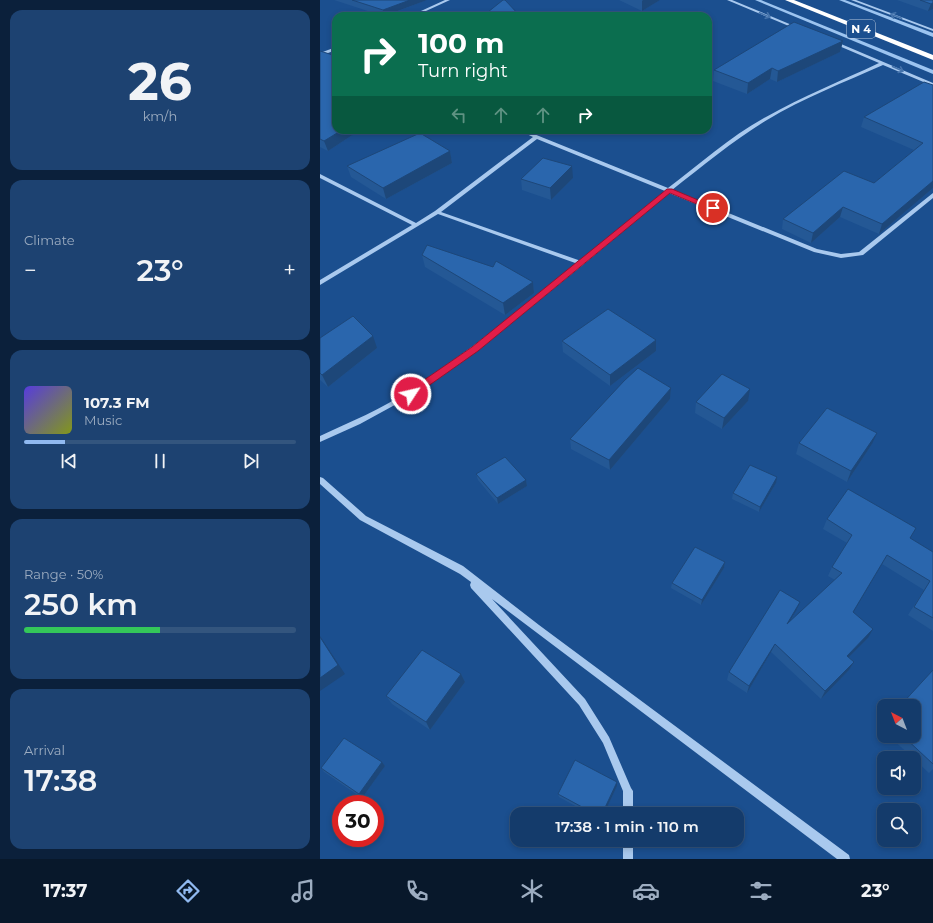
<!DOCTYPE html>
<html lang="en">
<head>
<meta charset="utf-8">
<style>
	:root { --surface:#143b6b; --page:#1d4271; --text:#f1f3f6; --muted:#9dadc1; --line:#33557e; --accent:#90b9f0 }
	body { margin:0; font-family:Montserrat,sans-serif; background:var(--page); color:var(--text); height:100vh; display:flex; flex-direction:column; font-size:15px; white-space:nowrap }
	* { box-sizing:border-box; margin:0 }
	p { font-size:13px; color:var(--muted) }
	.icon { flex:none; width:22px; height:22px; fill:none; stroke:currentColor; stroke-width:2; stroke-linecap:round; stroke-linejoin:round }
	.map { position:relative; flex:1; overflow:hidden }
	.panel { display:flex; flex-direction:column; gap:10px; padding:10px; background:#0b203b; width:320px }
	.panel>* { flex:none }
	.top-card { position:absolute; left:12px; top:12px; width:380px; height:122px; border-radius:12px; box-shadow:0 2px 6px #0003,0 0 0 1px var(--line); background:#0b6e4f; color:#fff; overflow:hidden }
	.needle { width:26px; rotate:318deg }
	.fabs { position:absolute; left:557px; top:699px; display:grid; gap:8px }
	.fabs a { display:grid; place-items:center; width:44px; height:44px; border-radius:8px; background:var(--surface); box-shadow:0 2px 6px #0003,0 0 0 1px var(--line); font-size:20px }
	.speed { position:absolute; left:12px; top:795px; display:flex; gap:8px; font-size:20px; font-weight:700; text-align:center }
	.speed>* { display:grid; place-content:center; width:52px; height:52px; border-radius:50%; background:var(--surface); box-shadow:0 2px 6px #0003,0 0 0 1px var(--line); line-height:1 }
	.speed .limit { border:6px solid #d22; background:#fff; color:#111 }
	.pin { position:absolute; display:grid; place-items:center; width:34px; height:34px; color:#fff; margin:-17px; border:2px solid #fff; border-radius:50%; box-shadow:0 1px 4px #0007 }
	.me { position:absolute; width:44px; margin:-22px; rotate:55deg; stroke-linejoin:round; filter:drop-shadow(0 0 3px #0008) }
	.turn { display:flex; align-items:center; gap:14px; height:84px; padding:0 20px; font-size:18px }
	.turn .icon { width:52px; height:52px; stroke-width:2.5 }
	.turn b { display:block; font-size:28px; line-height:34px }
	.lanes { display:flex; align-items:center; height:38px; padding:0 20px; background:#0003; justify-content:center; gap:20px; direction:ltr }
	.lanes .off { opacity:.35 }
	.big { font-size:30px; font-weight:600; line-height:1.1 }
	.panel .widget { flex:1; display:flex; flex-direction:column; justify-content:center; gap:6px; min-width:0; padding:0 14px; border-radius:12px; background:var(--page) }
	.panel .dial { align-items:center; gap:0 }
	.dial b { font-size:52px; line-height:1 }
	.song { display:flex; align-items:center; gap:12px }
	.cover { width:48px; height:48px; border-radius:6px; background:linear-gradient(135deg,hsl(250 70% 55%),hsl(70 70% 35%)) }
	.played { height:4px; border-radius:2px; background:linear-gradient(90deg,var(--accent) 15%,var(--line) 15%) }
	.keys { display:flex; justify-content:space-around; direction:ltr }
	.heat { display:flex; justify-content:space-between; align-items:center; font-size:22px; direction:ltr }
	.charge { height:6px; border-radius:3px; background:linear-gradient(90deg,#34c759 50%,var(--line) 0) }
	.trip { position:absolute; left:190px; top:807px; width:234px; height:40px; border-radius:12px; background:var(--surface); box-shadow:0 2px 6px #0003,0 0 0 1px var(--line); font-weight:600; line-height:40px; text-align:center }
	.menu { display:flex; height:64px; justify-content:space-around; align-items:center; background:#08182b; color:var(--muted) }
	.menu .icon { width:28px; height:28px }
	.menu .selected { color:var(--accent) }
	.menu b { font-size:18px; color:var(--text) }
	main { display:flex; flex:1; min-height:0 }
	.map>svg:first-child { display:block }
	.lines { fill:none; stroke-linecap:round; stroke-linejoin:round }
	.stream { fill:#9cc4f0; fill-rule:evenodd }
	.minor { fill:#a9c9ee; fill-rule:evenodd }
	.highway { fill:#fff; fill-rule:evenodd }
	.wall { fill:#245895 }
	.shaded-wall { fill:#1d4779 }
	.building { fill:#2a66ad; stroke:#1d4779 }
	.oneway { stroke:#4674ac }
	.route { fill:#e11d48; stroke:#92132f }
	.labels { text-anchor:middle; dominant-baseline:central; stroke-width:4; stroke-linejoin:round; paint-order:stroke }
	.shield { fill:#1b4f8f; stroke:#bbcadd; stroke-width:1 }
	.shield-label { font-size:11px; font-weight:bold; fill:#fff }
</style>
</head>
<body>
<main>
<section class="panel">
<div class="widget dial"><b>26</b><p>km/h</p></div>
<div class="widget"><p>Climate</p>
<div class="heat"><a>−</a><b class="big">23°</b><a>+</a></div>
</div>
<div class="widget">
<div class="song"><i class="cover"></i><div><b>107.3 FM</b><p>Music</p></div></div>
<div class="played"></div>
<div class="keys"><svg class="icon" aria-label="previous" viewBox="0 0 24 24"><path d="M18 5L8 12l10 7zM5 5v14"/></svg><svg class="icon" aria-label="pause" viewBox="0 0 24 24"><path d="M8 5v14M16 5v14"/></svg><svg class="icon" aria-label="next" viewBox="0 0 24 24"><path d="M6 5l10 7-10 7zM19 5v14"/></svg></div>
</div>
<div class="widget"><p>Range · 50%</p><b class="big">250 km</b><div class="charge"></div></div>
<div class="widget"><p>Arrival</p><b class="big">17:38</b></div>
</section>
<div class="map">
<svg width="613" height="859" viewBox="0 0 613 859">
	<rect width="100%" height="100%" fill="#1b4f8f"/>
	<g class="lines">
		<g class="stream">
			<polygon points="435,0 441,0 613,70 613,74"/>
			<polygon points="519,0 525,0 613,33 613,37"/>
		</g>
		<g class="minor">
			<polygon points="125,0 130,0 95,16 90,16"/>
			<polygon points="407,0 412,0 479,28 476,29"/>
			<polygon points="531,0 536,0 613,29 613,31"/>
			<path d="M512 41H514L613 83V86L563 65C525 82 483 98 447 120 414 140 383 166 352 190L497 249 521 254 539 252 613 193V198L543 255 521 258 494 252 349 193 264 264 157 351 93 395 40 424 0 442V436C30 422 62 409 90 390 149 352 203 307 258 264L118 214 0 285V280L92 225 0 178V174L96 223 115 211 213 137 198 130H204L348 188C380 164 411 136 446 117 483 96 521 81 559 63L512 43ZM217 139 345 191 261 261 121 212Z"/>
			<polygon points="16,47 16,50 0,56 0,53"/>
			<polygon points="0,477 3,478 46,516 143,566 219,625 529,855 530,859 517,859 172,599 265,699 289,737 311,788 313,791 313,814 303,814 303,791 283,743 259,705 151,588 150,585 151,582 140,574 40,520 0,484"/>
			<rect x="303" y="840" width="10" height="19"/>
		</g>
		<polygon class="highway" points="465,0 474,0 613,55 613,60"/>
	</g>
	<g class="wall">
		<polygon points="14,0 107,0 65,16 63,16"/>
		<polygon points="299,0 340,0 322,11"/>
		<polygon points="577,0 613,0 608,11"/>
		<polygon points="523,41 520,52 457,82 450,79 427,94 393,81 394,70"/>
		<polygon points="0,51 16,130 40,130 8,151 0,147"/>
		<polygon points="613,85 613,188 559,234 520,217 491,243 462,229 463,219 554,183 594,150 541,127 544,117"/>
		<polygon points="130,151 132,163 66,199 31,177 27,166"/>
		<polygon points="253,178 231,200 202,190 201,179"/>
		<polygon points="102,255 173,267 213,282 214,293 185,315 105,267"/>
		<polygon points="0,338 57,348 8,387 0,380"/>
		<polygon points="336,340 336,351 290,386 243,352 242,341"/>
		<polygon points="351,388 350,399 290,470 251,449 250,439"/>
		<polygon points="428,401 402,429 375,413 376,402"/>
		<polygon points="479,443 552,444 527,482 476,454"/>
		<polygon points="156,474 206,480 207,486 178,504 158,480"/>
		<polygon points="456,483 439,512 412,499 413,493"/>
		<polygon points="507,519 590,538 613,552 613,631 588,615 604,590 562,564 533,612 548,638 529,657 534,662 529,670 501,699 451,652 427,693 407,680 409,672 476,611 471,620 515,580 508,576 512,567 527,543 503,529"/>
		<polygon points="405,562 404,568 381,605 351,588 352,583"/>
		<polygon points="613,670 613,769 609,773 594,759 594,758 593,758 569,736 594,736"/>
		<polygon points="141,674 145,682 110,730 72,704 66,696"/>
		<polygon points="564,724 564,731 561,728"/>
		<polygon points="62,762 65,766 42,798 4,772 1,768"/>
		<polygon points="297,786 284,814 270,814 239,797 238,794"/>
	</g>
	<g class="shaded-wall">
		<polygon points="90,0 107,0 64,16 63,10"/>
		<polygon points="323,0 340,0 322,11 322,1"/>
		<polygon points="613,3 613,9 608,11 611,4"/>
		<polygon points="523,41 520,52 457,82 458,71"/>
		<polygon points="452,68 450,79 427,94 428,83"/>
		<polygon points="22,130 40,130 8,151 4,141"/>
		<polygon points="130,151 132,163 66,199 63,188"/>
		<polygon points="252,166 253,178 231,200 230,188"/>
		<polygon points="613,181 613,188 559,234 562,224"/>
		<polygon points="523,207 520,217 491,243 493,233"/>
		<polygon points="213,282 214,293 185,315 183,303"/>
		<polygon points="53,336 57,348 8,387 2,375"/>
		<polygon points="336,340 336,351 290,386 290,375"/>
		<polygon points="351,388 350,399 290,470 289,460"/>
		<polygon points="430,389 428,401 402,429 404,418"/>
		<polygon points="557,433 552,444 527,482 531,471"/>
		<polygon points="457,477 456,483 439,512 440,507"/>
		<polygon points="206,480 207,486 178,504 177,498"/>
		<polygon points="567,555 562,564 528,621 533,612"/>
		<polygon points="405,562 404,568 381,605 382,600"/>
		<polygon points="480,602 476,611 463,633 467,624"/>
		<polygon points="553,629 548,638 522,664 527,656"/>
		<polygon points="0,636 25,674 0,691"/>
		<polygon points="455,644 451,652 427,693 429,686"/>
		<polygon points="534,662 529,670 501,699 505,691"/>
		<polygon points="141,674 145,682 110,730 106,722"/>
		<polygon points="62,762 65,766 42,798 39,794"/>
		<polygon points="297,782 297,786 284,814 282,814"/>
	</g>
	<g class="building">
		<polygon points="32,0 90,0 63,10"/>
		<polygon points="183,0 185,0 199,15 198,16 163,16"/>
		<polygon points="600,0 613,0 613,3 611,4"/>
		<polygon points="474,22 523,41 458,71 452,68 428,83 394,70"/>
		<polygon points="0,51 16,56 16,130 22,130 4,141 0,139"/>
		<polygon points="604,82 613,85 613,181 562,224 523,207 493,233 463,219 524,171 554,183 603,143 544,117"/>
		<polygon points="100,133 130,151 63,188 27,166"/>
		<polygon points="223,158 252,166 230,188 201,179"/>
		<polygon points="107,245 173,267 176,261 213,282 183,303 102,255"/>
		<polygon points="288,309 336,340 290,375 242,341"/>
		<polygon points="33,316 53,336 2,375 0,373 0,338"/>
		<polygon points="318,368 351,388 289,460 250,439 304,381"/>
		<polygon points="402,374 430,389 404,418 376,402"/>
		<polygon points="507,408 557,433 531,471 479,443"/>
		<polygon points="185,457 206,480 177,498 156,474"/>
		<polygon points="430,465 457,477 440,507 413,493"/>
		<polygon points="528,489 596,528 590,538 613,552 613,618 594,607 610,581 567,555 533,612 553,629 527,656 534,662 505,691 455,644 429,686 409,672 460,590 480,602 467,624 522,573 512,567 532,535 507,519"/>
		<polygon points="375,547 405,562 382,600 352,583"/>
		<polygon points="0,637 18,665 0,678"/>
		<polygon points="102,650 141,674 106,722 66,696"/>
		<polygon points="613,670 613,764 583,736 594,736 594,706 580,706"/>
		<polygon points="24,738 62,762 39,794 1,768"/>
		<polygon points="255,760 297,782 282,814 275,814 238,794"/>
	</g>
	<defs><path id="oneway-shaft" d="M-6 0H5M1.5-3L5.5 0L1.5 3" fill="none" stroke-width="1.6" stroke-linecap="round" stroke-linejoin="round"/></defs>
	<g class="oneway">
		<use href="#oneway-shaft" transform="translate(445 15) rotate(22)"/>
		<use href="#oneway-shaft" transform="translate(576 16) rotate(-159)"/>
		<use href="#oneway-shaft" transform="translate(578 69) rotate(24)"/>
	</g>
	<polygon class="route" points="347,189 352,189 397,208 391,210 350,193 158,351 94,396 88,396 86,394 88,391 152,347"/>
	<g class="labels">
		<rect class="shield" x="527" y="20" width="28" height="18" rx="3"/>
		<g class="shield-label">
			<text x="541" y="29">N 4</text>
		</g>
	</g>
</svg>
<div class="fabs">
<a><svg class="needle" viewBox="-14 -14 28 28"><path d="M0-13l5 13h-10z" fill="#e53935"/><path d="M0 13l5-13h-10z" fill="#9dadc1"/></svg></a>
<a><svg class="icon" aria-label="sound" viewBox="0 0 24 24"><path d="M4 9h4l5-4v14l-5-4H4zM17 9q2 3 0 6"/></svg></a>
<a><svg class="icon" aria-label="search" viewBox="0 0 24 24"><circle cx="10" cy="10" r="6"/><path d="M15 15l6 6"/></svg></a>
</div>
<div class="speed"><div class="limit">30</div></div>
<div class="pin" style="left:393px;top:208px;background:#d93025"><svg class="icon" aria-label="arrive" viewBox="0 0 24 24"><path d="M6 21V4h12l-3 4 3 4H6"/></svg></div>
<svg class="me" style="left:91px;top:394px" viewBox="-20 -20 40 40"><circle r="17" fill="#e11d48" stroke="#fff" stroke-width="3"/><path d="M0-11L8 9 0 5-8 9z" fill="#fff"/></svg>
<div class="trip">17:38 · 1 min · 110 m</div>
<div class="top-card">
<div class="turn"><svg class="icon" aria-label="right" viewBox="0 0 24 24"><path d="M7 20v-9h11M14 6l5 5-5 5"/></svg><div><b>100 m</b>Turn right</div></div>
<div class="lanes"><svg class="icon off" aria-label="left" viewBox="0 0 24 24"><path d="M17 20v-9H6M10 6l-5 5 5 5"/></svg><svg class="icon off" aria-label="ahead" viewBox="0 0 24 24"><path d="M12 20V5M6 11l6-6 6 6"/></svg><svg class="icon off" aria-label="ahead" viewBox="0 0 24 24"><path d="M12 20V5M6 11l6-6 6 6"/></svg><svg class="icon" aria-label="right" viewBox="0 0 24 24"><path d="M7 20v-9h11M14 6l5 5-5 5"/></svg></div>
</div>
</div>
</main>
<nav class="menu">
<b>17:37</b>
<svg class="icon selected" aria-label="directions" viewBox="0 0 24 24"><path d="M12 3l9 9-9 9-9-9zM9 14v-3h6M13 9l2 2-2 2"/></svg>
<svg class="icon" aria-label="music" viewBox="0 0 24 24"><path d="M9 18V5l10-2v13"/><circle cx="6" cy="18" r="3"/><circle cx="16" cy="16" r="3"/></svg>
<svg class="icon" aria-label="phone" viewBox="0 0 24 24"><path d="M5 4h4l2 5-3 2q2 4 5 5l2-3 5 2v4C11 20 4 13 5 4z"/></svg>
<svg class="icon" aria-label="climate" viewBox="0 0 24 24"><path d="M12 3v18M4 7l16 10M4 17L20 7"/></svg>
<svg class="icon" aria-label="car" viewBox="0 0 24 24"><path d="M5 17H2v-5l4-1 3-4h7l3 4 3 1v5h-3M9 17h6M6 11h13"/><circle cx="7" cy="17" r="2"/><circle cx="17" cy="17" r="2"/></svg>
<svg class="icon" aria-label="filters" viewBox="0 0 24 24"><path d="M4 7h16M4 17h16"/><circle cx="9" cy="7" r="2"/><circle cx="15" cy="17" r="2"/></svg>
<b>23°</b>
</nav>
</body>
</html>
